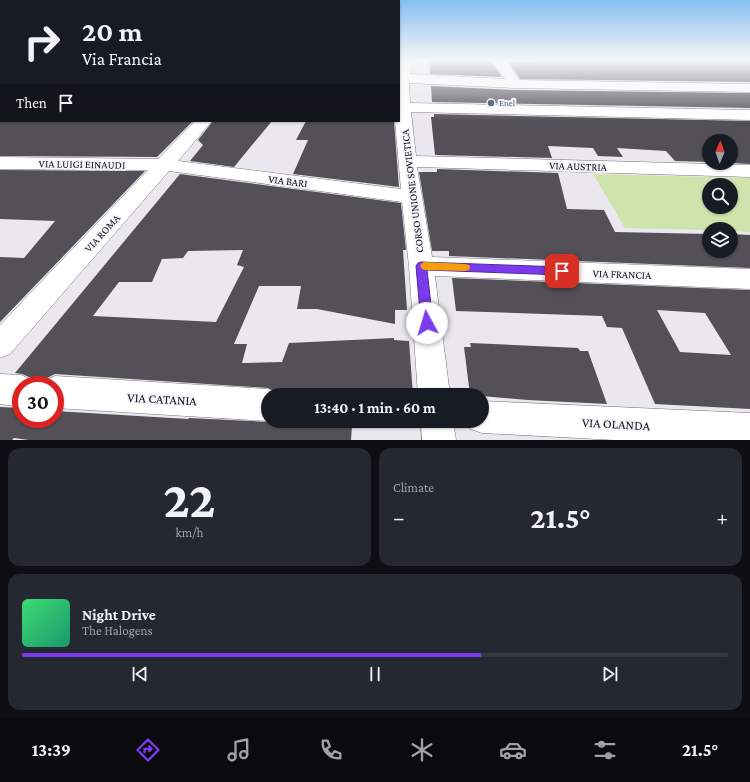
<!DOCTYPE html>
<html lang="en">
<head>
<meta charset="utf-8">
<style>
	:root { --surface:#171b24; --page:#242831; --text:#f1f3f6; --muted:#9ea1a6; --line:#363941; --accent:#7c3aed }
	body { margin:0; font-family:"Crimson Pro",serif; background:var(--page); color:var(--text); height:100vh; display:flex; flex-direction:column; font-size:15px; white-space:nowrap }
	* { box-sizing:border-box; margin:0 }
	p { font-size:13px; color:var(--muted) }
	.icon { flex:none; width:22px; height:22px; fill:none; stroke:currentColor; stroke-width:2; stroke-linecap:round; stroke-linejoin:round }
	.map { position:relative; height:440px; overflow:hidden }
	.side { display:flex; flex-direction:column; gap:8px; padding:8px; background:#0d0f14; flex:1 }
	.side>* { flex:none }
	.hud { position:absolute; left:0px; top:0px; width:400px; height:122px; box-shadow:0 1px 3px #0004; background:#171b24; color:var(--text); overflow:hidden }
	.needle { width:26px; rotate:2deg }
	.controls { position:absolute; left:702px; top:134px; display:grid; gap:8px }
	.controls a { display:grid; place-items:center; width:36px; height:36px; border-radius:50%; background:var(--surface); box-shadow:0 1px 3px #0004; font-size:20px }
	.speed { position:absolute; left:12px; top:376px; display:flex; gap:8px; font-size:20px; font-weight:700; text-align:center }
	.speed>* { display:grid; place-content:center; width:52px; height:52px; border-radius:50%; background:var(--surface); box-shadow:0 1px 3px #0004; line-height:1 }
	.speed .limit { border:6px solid #d22; background:#fff; color:#111 }
	.pin { position:absolute; display:grid; place-items:center; width:34px; height:34px; color:#fff; margin:-17px; border-radius:8px; box-shadow:0 2px 6px #0006 }
	.me { position:absolute; width:44px; margin:-22px; rotate:354deg; stroke-linejoin:round; filter:drop-shadow(0 0 3px #0008) }
	.turn { display:flex; align-items:center; gap:14px; height:84px; padding:0 16px; font-size:18px }
	.turn .icon { width:52px; height:52px; stroke-width:2.5 }
	.turn b { display:block; font-size:28px; line-height:34px }
	.then { display:flex; align-items:center; height:38px; padding:0 16px; background:#0003; gap:8px; font-size:15px }
	.big { font-size:30px; font-weight:700; line-height:1.1 }
	.side .tile { flex:1; display:flex; flex-direction:column; justify-content:center; gap:6px; min-width:0; padding:0 14px; border-radius:12px; background:var(--page) }
	.side .dial { align-items:center; gap:0 }
	.dial b { font-size:52px; line-height:1 }
	.song { display:flex; align-items:center; gap:12px }
	.cover { width:48px; height:48px; border-radius:6px; background:linear-gradient(135deg,hsl(140 70% 55%),hsl(160 70% 35%)) }
	.played { height:4px; border-radius:2px; background:linear-gradient(90deg,var(--accent) 65%,var(--line) 65%) }
	.keys { display:flex; justify-content:space-around; direction:ltr }
	.heat { display:flex; justify-content:space-between; align-items:center; font-size:22px; direction:ltr }
	.side .tiles { flex:1; display:grid; gap:8px; grid-template-columns:1fr 1fr }
	.tile:last-child { grid-column:span 2 }
	.trip { position:absolute; left:261px; top:388px; width:228px; height:40px; border-radius:20px; background:var(--surface); box-shadow:0 1px 3px #0004; font-weight:700; line-height:40px; text-align:center }
	.tabs { display:flex; height:64px; justify-content:space-around; align-items:center; background:#090b0e; color:var(--muted) }
	.tabs .icon { width:28px; height:28px }
	.tabs .current { color:var(--accent) }
	.tabs b { font-size:18px; color:var(--text) }
	.map>svg:first-child { display:block }
	.green { fill:#cfe4ad; fill-rule:evenodd }
	.building { fill:#535157; fill-rule:evenodd }
	.lines { fill:none; stroke-linecap:round; stroke-linejoin:round }
	.minor-casing { stroke:#76757a; stroke-width:1 }
	.minor { fill:#fff; fill-rule:evenodd }
	.route { fill:#7c3aed; stroke:#51269a }
	.slow { fill:#f59e0b }
	.service-dot { fill:#5c6f8a; stroke:#f7f5fc; stroke-width:1.5 }
	.labels { text-anchor:middle; dominant-baseline:central; stroke-width:4; stroke-linejoin:round; paint-order:stroke }
	.far-service-label { font-size:9px; fill:#4e5e75; stroke:#f7f5fc; text-anchor:start }
	.street-label { font-size:11px; fill:#100f12; stroke:#f7f5fc }
	.near-street-label { font-size:13px; fill:#100f12; stroke:#f7f5fc }
</style>
</head>
<body>
<div class="map">
<svg width="750" height="440" viewBox="0 0 750 440">
	<rect width="100%" height="100%" fill="#eae8ee"/>
	<path class="green" d="M593 174 750 178V232L731 231V229H709V230L625 228ZM709 185H731V207H709Z"/>
	<g class="building">
		<polygon points="429,60 491,61 502,77 430,74"/>
		<polygon points="534,60 750,60 750,82 520,79 509,62 536,62"/>
		<polygon points="431,86 515,90 750,93 750,108 432,102"/>
		<polygon points="434,114 750,121 750,164 731,163 731,141 709,141 709,162 675,161 666,151 617,148 623,157 598,156 593,148 548,146 552,158 435,155 431,117 434,117"/>
		<polygon points="0,121 193,121 157,157 0,156"/>
		<polygon points="213,121 272,121 234,167 190,161 203,145 198,140"/>
		<polygon points="306,121 394,121 399,187 293,174 308,140 296,140"/>
		<polygon points="437,169 558,173 567,209 604,210 615,232 709,234 709,251 731,251 731,234 750,235 750,268 449,256 449,251 432,251 419,172 437,172"/>
		<polygon points="0,170 145,171 0,322 0,257 24,258 55,221 0,219"/>
		<path d="M180 174 401 203 406 250H403L407 310H395V324L317 309H297L301 286H259L234 344H247L242 363 282 362 289 343 394 338V340L409 341 413 395H281L268 388 55 374 47 378 29 377 22 374 15 373ZM243 250 237 265 244 267 216 322 93 316 119 282H152L162 259 183 258 188 251Z"/>
		<path d="M452 278 750 290V409L655 404 622 328 607 327 602 316 456 311ZM657 310 705 313 731 355 680 352Z"/>
		<polygon points="470,343 578,348 580,351 588,351 607,404 528,400 470,395 464,347 471,347"/>
		<polygon points="0,407 21,408 21,419 55,419 55,411 188,419 189,418 352,426 351,440 29,440 14,438 12,440 0,440"/>
	</g>
	<g class="lines">
		<g class="minor-casing">
			<g id="minor">
				<polygon points="399,60 413,60 410,74 505,79 492,60 506,60 519,80 750,84 750,92 515,88 409,83 410,103 750,110 750,120 411,112 416,156 750,165 750,177 417,167 432,257 750,269 750,289 435,276 450,395 418,395 409,266 402,202 169,171 10,354 0,358 0,325 148,170 0,169 0,157 158,159 195,121 212,121 178,161 401,189 395,121 399,121"/>
				<rect x="0" y="97" width="1" height="10"/>
				<polygon points="0,374 21,375 32,380 34,385 21,385 21,407 0,404"/>
				<polygon points="55,376 268,389 280,395 268,395 268,421 55,408 55,385 42,385 44,381"/>
				<polygon points="482,401 750,413 750,440 615,440 482,433 470,429 467,421 482,421"/>
				<polygon points="421,421 453,421 456,440 422,440"/>
			</g>
		</g>
		<use href="#minor" class="minor"/>
	</g>
	<linearGradient id="sky" x2="0" y2="1"><stop stop-color="#85c0f0"/><stop offset="0.5" stop-color="#f6f5f7"/><stop offset="1" stop-color="#f6f5f7" stop-opacity="0"/></linearGradient>
	<rect width="750" height="121" fill="url(#sky)"/>
	<polygon class="route" points="421,262 562,267 566,268 567,271 566,274 562,275 427,270 433,323 431,327 427,328 423,327 421,323 416,266 418,263"/>
	<polygon class="slow" points="425,262 465,264 469,265 470,267 469,270 465,271 425,270 422,269 420,266 422,263"/>
	<circle class="service-dot" cx="491" cy="103" r="4"/>
	<g class="labels">
		<g class="far-service-label">
			<text x="499" y="103">Enel</text>
		</g>
		<g class="street-label">
			<text transform="translate(82 164) rotate(1)">VIA LUIGI EINAUDI</text>
			<text transform="translate(578 166) rotate(2)">VIA AUSTRIA</text>
			<text transform="translate(288 181) rotate(7)">VIA BARI</text>
			<text transform="translate(412 191) rotate(-97)">CORSO UNIONE SOVIETICA</text>
			<text transform="translate(102 233) rotate(-48)">VIA ROMA</text>
			<text transform="translate(622 274) rotate(2)">VIA FRANCIA</text>
		</g>
		<g class="near-street-label">
			<text transform="translate(162 399) rotate(3)">VIA CATANIA</text>
			<text transform="translate(616 424) rotate(3)">VIA OLANDA</text>
		</g>
	</g>
</svg>
<div class="controls">
<a><svg class="needle" viewBox="-14 -14 28 28"><path d="M0-13l5 13h-10z" fill="#e53935"/><path d="M0 13l5-13h-10z" fill="#9ea1a6"/></svg></a>
<a><svg class="icon" aria-label="search" viewBox="0 0 24 24"><circle cx="10" cy="10" r="6"/><path d="M15 15l6 6"/></svg></a>
<a><svg class="icon" aria-label="layers" viewBox="0 0 24 24"><path d="M12 4l9 5-9 5-9-5zM3 14l9 5 9-5"/></svg></a>
</div>
<div class="speed"><div class="limit">30</div></div>
<div class="pin" style="left:562px;top:271px;background:#d93025"><svg class="icon" aria-label="arrive" viewBox="0 0 24 24"><path d="M6 21V4h12l-3 4 3 4H6"/></svg></div>
<svg class="me" style="left:427px;top:323px" viewBox="-20 -20 40 40"><circle r="19" fill="#fff"/><path d="M0-13L10 11 0 6-10 11z" fill="#7c3aed"/></svg>
<div class="trip">13:40 · 1 min · 60 m</div>
<div class="hud">
<div class="turn"><svg class="icon" aria-label="right" viewBox="0 0 24 24"><path d="M7 20v-9h11M14 6l5 5-5 5"/></svg><div><b>20 m</b>Via Francia</div></div>
<div class="then">Then<svg class="icon" aria-label="arrive" viewBox="0 0 24 24"><path d="M6 21V4h12l-3 4 3 4H6"/></svg></div>
</div>
</div>
<section class="side">
<div class="tiles">
<div class="tile dial"><b>22</b><p>km/h</p></div>
<div class="tile"><p>Climate</p>
<div class="heat"><a>−</a><b class="big">21.5°</b><a>+</a></div>
</div>
<div class="tile">
<div class="song"><i class="cover"></i><div><b>Night Drive</b><p>The Halogens</p></div></div>
<div class="played"></div>
<div class="keys"><svg class="icon" aria-label="previous" viewBox="0 0 24 24"><path d="M18 5L8 12l10 7zM5 5v14"/></svg><svg class="icon" aria-label="pause" viewBox="0 0 24 24"><path d="M8 5v14M16 5v14"/></svg><svg class="icon" aria-label="next" viewBox="0 0 24 24"><path d="M6 5l10 7-10 7zM19 5v14"/></svg></div>
</div>
</div>
</section>
<nav class="tabs">
<b>13:39</b>
<svg class="icon current" aria-label="directions" viewBox="0 0 24 24"><path d="M12 3l9 9-9 9-9-9zM9 14v-3h6M13 9l2 2-2 2"/></svg>
<svg class="icon" aria-label="music" viewBox="0 0 24 24"><path d="M9 18V5l10-2v13"/><circle cx="6" cy="18" r="3"/><circle cx="16" cy="16" r="3"/></svg>
<svg class="icon" aria-label="phone" viewBox="0 0 24 24"><path d="M5 4h4l2 5-3 2q2 4 5 5l2-3 5 2v4C11 20 4 13 5 4z"/></svg>
<svg class="icon" aria-label="climate" viewBox="0 0 24 24"><path d="M12 3v18M4 7l16 10M4 17L20 7"/></svg>
<svg class="icon" aria-label="car" viewBox="0 0 24 24"><path d="M5 17H2v-5l4-1 3-4h7l3 4 3 1v5h-3M9 17h6M6 11h13"/><circle cx="7" cy="17" r="2"/><circle cx="17" cy="17" r="2"/></svg>
<svg class="icon" aria-label="filters" viewBox="0 0 24 24"><path d="M4 7h16M4 17h16"/><circle cx="9" cy="7" r="2"/><circle cx="15" cy="17" r="2"/></svg>
<b>21.5°</b>
</nav>
</body>
</html>
